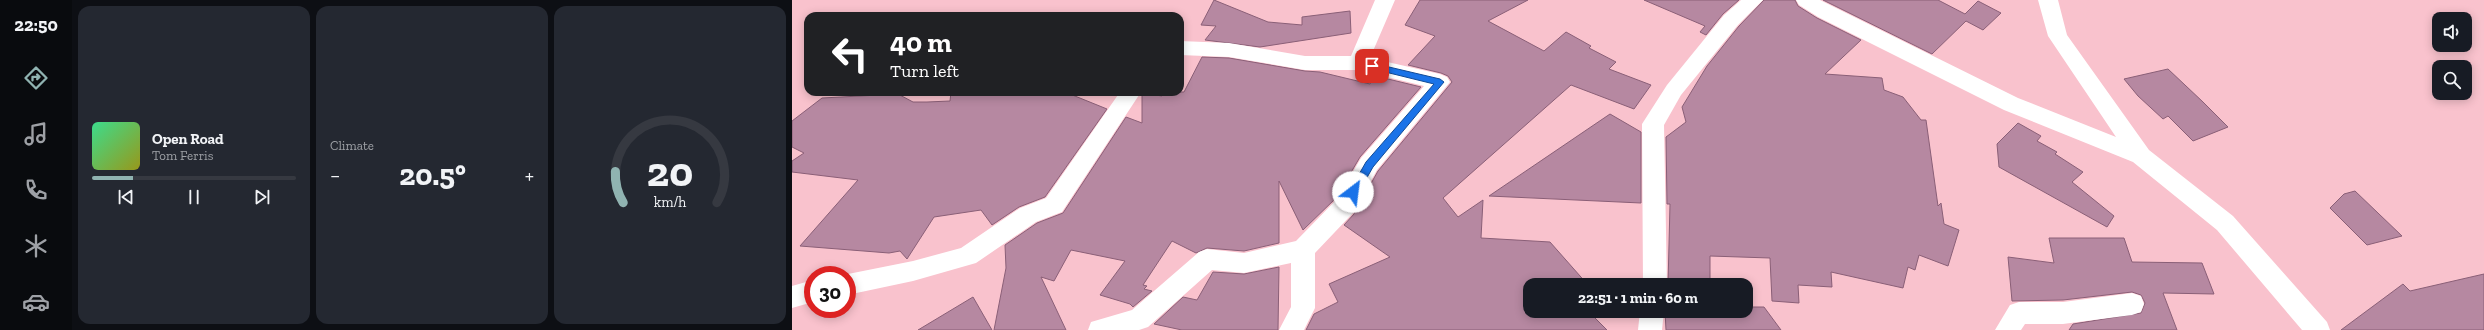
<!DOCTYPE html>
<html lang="en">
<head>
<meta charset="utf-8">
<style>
	:root { --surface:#171b24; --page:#242831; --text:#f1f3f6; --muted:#9ea1a6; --line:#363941; --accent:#90b3b1 }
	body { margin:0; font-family:"Zilla Slab",serif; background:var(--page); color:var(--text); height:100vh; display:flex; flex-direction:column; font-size:15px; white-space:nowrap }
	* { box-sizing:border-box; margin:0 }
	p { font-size:13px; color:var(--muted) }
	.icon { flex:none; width:22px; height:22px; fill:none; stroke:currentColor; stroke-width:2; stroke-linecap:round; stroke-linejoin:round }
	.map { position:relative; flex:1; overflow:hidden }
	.details { display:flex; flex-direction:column; gap:6px; padding:6px; background:#0d0f14; width:720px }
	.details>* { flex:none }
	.guide { position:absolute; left:12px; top:12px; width:380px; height:84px; border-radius:12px; box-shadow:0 2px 10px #0003; background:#202124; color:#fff; overflow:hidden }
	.buttons { position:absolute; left:1640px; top:12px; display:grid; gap:8px }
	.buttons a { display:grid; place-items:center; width:40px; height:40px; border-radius:8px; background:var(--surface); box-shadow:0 2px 10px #0003; font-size:20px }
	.speed { position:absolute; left:12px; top:266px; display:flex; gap:8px; font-size:20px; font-weight:700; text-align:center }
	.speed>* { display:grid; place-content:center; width:52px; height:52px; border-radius:50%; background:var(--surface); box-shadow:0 2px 10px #0003; line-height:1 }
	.speed .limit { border:6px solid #d22; background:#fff; color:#111 }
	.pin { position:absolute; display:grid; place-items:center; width:34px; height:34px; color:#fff; margin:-17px; border-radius:8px; box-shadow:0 2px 6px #0006 }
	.me { position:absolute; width:44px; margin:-22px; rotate:30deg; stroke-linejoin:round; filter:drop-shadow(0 0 3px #0008) }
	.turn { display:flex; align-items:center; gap:14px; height:84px; padding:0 20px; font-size:18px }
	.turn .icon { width:52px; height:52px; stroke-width:2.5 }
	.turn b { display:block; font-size:28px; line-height:34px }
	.big { font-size:30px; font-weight:700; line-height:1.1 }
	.details .card { flex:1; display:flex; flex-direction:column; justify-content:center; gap:6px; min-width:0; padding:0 14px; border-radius:12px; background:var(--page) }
	.details .dial { align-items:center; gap:0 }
	.dial svg { height:104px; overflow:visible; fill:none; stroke:var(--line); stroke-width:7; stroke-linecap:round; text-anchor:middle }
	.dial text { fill:var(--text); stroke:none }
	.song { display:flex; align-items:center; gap:12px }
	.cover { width:48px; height:48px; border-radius:6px; background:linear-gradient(135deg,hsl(150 70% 55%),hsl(60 70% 35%)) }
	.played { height:4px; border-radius:2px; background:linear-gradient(90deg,var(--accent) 20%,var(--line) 20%) }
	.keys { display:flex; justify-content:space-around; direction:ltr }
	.heat { display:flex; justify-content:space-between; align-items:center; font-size:22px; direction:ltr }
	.details .tiles { flex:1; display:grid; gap:6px; grid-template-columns:repeat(3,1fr) }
	.trip { position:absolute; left:731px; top:278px; width:230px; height:40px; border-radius:12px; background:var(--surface); box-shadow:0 2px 10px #0003; font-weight:700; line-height:40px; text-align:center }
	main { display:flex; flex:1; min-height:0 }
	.tabs { display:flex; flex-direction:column; width:72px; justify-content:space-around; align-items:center; background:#090b0e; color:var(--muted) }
	.tabs .icon { width:28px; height:28px }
	.tabs .on { color:var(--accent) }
	.tabs b { font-size:18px; color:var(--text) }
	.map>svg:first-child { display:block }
	.building { fill:#b688a1; stroke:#8a5f77 }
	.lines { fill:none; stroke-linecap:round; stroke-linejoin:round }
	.street { fill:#fff; fill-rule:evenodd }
	.route { fill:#1a73e8; stroke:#114b97 }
</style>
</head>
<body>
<main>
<nav class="tabs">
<b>22:50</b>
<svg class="icon on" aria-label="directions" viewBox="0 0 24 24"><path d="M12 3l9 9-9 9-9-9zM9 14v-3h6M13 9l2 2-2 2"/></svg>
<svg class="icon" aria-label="music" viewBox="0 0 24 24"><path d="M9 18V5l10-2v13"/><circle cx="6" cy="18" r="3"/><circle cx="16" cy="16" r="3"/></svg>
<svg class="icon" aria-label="phone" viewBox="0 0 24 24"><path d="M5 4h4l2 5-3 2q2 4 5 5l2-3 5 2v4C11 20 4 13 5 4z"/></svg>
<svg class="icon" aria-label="climate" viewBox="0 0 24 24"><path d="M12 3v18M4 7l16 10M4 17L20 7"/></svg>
<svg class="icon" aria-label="car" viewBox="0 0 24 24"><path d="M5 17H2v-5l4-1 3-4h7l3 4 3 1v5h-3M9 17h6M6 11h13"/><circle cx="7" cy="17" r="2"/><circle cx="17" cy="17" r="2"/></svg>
</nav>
<section class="details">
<div class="tiles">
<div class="card">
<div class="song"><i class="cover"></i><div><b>Open Road</b><p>Tom Ferris</p></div></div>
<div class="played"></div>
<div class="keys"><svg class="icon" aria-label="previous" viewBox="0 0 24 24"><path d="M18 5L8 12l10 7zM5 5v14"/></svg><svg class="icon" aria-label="pause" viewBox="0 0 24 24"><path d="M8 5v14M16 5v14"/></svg><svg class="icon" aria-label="next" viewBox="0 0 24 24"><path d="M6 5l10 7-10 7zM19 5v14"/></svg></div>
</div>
<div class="card"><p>Climate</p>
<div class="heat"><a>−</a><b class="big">20.5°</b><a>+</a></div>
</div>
<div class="card dial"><svg viewBox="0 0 100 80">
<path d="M14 69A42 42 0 1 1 86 69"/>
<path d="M14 69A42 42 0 0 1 8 45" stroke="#90b3b1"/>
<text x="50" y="56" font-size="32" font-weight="700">20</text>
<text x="50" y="72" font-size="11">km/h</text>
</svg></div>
</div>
</section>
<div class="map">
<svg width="1692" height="330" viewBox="0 0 1692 330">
	<rect width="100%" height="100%" fill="#f9c2cd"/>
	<g class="building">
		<polygon points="422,0 476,22 510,25 510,17 558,11 559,33 468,47 413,40 424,26 409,25"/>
		<polygon points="628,0 736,0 696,21 752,51 774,32 799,46 797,48 824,62 817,69 859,85 842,109 779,85 651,198 666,217 691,200 689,238 758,242 796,285 738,285 738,311 796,311 815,330 514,330 522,314 546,302 537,284 598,257 552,225 562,214 586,171 660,82 656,76 649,73 616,65 643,36 613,25"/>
		<polygon points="852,0 947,0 931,14 914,35 908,32 913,26"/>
		<polygon points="972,0 1003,0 1006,6 1025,18 1069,40 1033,74 1090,78 1092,90 1111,97 1129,120 1134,120 1146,206 1149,203 1152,224 1167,230 1156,266 1127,255 1123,270 1116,267 1111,288 1039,272 1040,287 1006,285 1007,303 980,301 978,258 918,256 918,285 876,285 878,204 875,204 874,137 894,122 890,107 915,66 947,26"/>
		<polygon points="1031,0 1146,0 1173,14 1186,1 1209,13 1191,30 1174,21 1140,54"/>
		<polygon points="410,57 437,58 513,71 528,72 578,84 580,79 596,79 629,87 568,157 544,198 511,230 487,181 487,243 452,251 415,248 404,253 380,241 351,285 355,286 352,289 360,291 341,307 338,304 308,295 333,261 279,250 262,281 249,277 274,330 202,330 214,268 213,245 245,223 271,213 334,117 350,123 350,93 370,96 373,92 392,92"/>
		<polygon points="1376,69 1411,102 1436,127 1401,141 1376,116 1371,119 1346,96 1332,79"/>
		<polygon points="159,92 273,92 315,109 253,197 227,207 200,225 189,210 142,217 115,259 108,251 97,253 8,246 66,180 0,172 0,161 12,153 0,147 0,121 30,98 106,94 121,102 135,102 158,101"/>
		<polygon points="818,114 849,132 849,203 697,196"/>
		<polygon points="1226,123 1249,136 1245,141 1265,152 1263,154 1291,172 1280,182 1322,216 1315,227 1207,167 1205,144"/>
		<polygon points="1563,191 1610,236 1575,245 1538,208 1552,194"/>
		<polygon points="1257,238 1332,238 1340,262 1410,263 1422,294 1371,293 1385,330 1277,330 1281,324 1349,313 1353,303 1349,295 1340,292 1271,300 1220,301 1216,257 1262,263"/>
		<polygon points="487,267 486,330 390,330 362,324 391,297 405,300 421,272 452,274"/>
		<polygon points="1692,274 1692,330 1549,330 1611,284 1618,291"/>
		<polygon points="181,297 200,330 126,330"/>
		<polygon points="954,307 972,307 989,330 874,330 873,311 954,311"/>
	</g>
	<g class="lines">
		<g class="street">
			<polygon points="583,0 603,0 578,58 648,74 655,77 658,82 585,170 561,213 523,253 523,308 512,330 487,330 499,307 499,263 452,273 420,270 356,327 347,330 296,330 299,322 340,310 407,252 415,249 452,253 504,241 545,199 569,158 632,86 566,70 513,70 437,57 388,55 388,41 437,43 513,56 559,56"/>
			<polygon points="949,0 971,0 946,25 889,95 872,125 875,285 851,285 850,124 875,85 932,15"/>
			<polygon points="1004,0 1028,0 1226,98 1324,137 1256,36 1246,0 1266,0 1275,35 1357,150 1441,216 1535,322 1538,330 1510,330 1425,230 1341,162 1212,110 1026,17 1007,5"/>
			<polygon points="328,92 349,92 270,212 244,222 184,263 121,281 55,295 55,275 51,275 121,261 169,248 228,208 254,198"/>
			<polygon points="21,280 21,302 0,308 0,286"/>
			<polygon points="1340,293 1349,296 1352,304 1349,312 1340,315 1271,324 1233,324 1229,330 1203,330 1218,305 1227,302 1271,302"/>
			<polygon points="848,311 872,311 870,330 846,330"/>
		</g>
	</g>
	<polygon class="route" points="580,63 648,79 652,82 581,167 565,195 561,196 557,192 574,162 642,84 577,68 577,64"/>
</svg>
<div class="buttons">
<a><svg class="icon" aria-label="sound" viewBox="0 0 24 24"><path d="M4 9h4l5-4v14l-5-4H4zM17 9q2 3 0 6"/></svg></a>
<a><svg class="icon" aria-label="search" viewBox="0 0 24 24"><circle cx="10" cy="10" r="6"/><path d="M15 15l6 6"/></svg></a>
</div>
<div class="speed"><div class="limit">30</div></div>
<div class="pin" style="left:580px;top:66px;background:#d93025"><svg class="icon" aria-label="arrive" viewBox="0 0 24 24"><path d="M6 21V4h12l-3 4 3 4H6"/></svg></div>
<svg class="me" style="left:561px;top:192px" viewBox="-20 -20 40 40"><circle r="19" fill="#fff"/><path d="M0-13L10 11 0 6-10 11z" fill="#1a73e8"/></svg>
<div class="trip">22:51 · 1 min · 60 m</div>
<div class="guide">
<div class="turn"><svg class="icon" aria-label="left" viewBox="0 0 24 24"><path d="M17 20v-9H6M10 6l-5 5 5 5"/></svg><div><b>40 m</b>Turn left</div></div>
</div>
</div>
</main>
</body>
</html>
